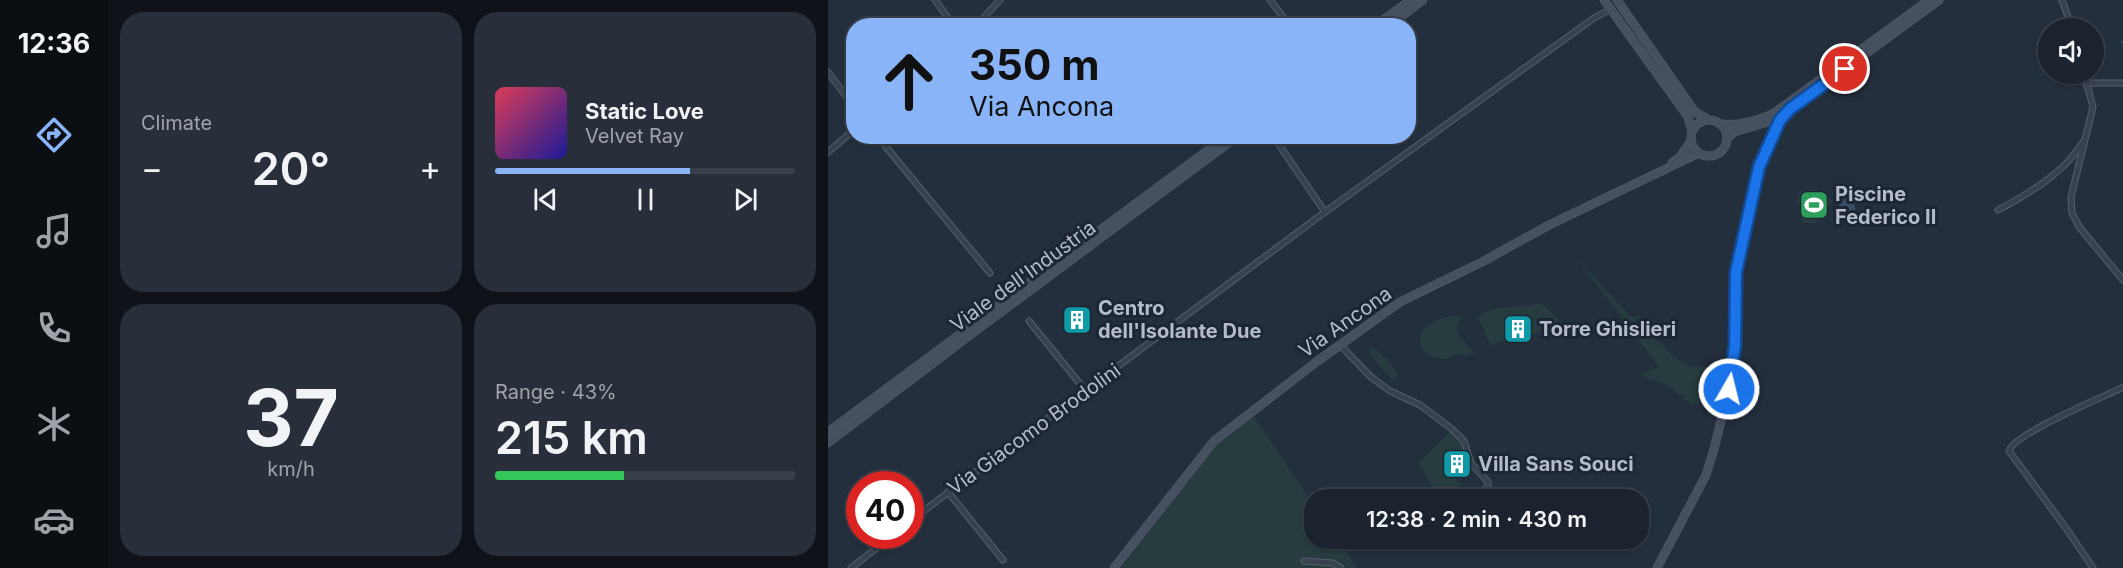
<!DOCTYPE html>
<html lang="en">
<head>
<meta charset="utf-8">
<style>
	:root { --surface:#1b232e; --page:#282f3a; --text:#f1f3f6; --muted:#a0a4aa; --line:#39404a; --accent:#8ab4f8 }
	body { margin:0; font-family:Inter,sans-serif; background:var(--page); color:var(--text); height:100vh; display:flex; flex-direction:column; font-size:22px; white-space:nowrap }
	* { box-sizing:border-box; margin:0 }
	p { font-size:20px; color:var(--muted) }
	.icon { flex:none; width:33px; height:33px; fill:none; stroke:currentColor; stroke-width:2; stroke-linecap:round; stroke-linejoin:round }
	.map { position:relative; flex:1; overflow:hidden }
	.drawer { display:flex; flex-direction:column; gap:12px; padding:12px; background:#0f1319; width:720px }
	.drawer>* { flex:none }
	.hud { position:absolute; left:18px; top:18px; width:570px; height:126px; border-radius:24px; box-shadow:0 2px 4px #0004,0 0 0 2px var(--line); background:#8ab4f8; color:#111; overflow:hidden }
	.fabs { position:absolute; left:1210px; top:18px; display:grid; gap:12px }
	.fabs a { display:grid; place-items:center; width:66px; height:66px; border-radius:50%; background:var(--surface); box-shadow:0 2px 4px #0004,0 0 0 2px var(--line); font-size:30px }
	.speed { position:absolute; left:18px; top:471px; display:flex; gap:12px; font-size:30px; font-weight:700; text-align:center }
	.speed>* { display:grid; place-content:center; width:78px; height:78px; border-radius:50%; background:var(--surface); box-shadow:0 2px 4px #0004,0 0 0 2px var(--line); line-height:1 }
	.speed .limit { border:9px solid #d22; background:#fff; color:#111 }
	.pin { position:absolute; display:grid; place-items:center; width:51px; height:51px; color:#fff; margin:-26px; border:3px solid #fff; border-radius:50%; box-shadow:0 2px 6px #0007 }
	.me { position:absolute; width:66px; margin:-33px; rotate:8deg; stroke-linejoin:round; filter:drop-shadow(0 0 4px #0008) }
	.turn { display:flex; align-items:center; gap:21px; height:126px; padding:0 24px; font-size:27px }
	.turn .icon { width:78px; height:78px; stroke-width:2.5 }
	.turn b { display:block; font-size:42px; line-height:51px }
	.big { font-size:45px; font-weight:600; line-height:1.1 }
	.drawer .tile { flex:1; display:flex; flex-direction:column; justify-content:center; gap:9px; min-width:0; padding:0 21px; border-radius:24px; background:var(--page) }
	.drawer .dial { align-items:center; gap:0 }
	.dial b { font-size:78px; line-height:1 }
	.song { display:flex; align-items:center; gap:18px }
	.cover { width:72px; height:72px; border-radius:9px; background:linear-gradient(135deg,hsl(350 70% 55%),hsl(240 70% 35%)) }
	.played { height:6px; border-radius:3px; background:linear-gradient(90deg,var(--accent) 65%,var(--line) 65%) }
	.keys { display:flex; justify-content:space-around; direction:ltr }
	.heat { display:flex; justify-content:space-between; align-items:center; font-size:33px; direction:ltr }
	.charge { height:9px; border-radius:4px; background:linear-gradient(90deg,#34c759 43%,var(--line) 0) }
	.drawer .tiles { flex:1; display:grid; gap:12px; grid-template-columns:repeat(2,1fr) }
	.trip { position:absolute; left:476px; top:489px; width:345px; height:60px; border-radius:24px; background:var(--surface); box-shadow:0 2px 4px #0004,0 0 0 2px var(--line); font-weight:600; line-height:60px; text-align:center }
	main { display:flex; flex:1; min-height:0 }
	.menu { display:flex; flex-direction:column; width:108px; justify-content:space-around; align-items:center; background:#0b0e12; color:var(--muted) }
	.menu .icon { width:42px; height:42px }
	.menu .active { color:var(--accent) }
	.menu b { font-size:27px; color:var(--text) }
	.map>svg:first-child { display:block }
	.green { fill:#263c3f }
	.water { fill:#394c67 }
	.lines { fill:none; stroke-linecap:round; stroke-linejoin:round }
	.stream { stroke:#394c67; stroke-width:1.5 }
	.street-casing { stroke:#565f6c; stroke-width:7 }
	.secondary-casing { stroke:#565f6c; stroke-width:9 }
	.street { stroke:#38414e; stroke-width:5 }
	.secondary { stroke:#465061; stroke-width:8 }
	.route-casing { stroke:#114b97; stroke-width:15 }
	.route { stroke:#1a73e8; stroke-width:10 }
	.labels { text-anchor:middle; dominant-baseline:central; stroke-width:6; stroke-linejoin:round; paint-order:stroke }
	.poi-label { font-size:20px; font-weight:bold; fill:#b4bcc9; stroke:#1d2633; text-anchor:start }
	.street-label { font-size:20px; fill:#b4bcc9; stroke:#1d2633 }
</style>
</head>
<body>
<main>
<nav class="menu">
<b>12:36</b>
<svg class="icon active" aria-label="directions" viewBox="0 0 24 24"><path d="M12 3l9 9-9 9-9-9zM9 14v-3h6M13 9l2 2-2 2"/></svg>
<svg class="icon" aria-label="music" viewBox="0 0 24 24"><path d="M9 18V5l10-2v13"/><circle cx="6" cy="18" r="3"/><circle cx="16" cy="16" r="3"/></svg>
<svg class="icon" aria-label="phone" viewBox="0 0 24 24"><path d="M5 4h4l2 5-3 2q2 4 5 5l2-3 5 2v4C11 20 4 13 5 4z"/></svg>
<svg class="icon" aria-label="climate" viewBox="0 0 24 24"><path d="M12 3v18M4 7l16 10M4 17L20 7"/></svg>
<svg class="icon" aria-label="car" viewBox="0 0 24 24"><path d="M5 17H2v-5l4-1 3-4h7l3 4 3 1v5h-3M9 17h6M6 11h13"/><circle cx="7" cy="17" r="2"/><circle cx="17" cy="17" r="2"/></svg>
</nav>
<section class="drawer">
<div class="tiles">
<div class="tile"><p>Climate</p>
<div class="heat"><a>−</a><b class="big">20°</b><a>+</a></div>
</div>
<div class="tile">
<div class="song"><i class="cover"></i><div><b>Static Love</b><p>Velvet Ray</p></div></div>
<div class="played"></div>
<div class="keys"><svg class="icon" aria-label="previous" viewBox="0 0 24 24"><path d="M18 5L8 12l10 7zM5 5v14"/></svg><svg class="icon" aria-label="pause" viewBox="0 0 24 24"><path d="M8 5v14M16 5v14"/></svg><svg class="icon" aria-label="next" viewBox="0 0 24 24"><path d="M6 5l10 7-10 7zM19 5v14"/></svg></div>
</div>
<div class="tile dial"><b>37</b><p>km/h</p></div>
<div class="tile"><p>Range · 43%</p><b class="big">215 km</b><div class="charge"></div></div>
</div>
</section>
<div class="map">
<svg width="1295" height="568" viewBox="0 0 1295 568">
	<rect width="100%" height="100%" fill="#242f3e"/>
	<g class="green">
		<polygon points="989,189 1005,201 988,223 975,223 968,198 971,197 971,191"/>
		<polygon points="747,256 803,317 814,316 818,323 816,328 847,357 861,366 902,368 897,400 867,404 856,399 856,394 851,395 842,386 816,377 813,374 831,367"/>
		<polygon points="712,304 718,306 730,320 728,328 662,345 650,316 664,309"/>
		<path d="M624 316 634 317 630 324 629 332 641 348 649 352 637 356 628 354C619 363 608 358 597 353 582 330 604 320 624 316Z"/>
		<path d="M541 348C555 351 562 363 570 374L567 380 563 379 543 355Z"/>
		<polygon points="423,412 486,505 486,538 509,539 529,568 293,568 389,444"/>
		<path d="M622 431C629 436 636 441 636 451L632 454 628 451 618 460 622 473 633 484 627 491 611 498 590 463Z"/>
	</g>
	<polygon class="water" points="1017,198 1026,204 1028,212 1025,217 1023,215 1019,217 1017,215 1013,219 1005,213"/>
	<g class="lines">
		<polyline class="stream" points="1293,41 1295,43"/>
		<g class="street-casing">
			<g id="street">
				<polyline points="107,0 126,26"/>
				<polyline points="442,0 462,26"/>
				<polyline points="1234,0 1244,28"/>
				<polyline points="148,26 172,0"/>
				<polyline points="0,72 26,107"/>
				<polyline points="1256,74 1265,107 1243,197 1244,213 1252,228 1295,280"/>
				<polyline points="1258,83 1295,83"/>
				<polyline points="49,136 162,273"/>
				<polyline points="445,136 497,212"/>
				<polyline points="0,152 26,130"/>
				<path d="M1170 210C1202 193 1236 173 1255 142"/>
				<polyline points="201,321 257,390"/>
				<polyline points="512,345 543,377 562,391 592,405 624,429 636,441 643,463 660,482 660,486 655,491 643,494"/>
				<polyline points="120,492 175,560"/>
				<polyline points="82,521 497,212 766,18 783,9"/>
				<polyline points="476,561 505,563 513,568"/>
				<polyline points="23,568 64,536"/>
				<path d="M1265 568 1240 531 1181 451C1187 433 1274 398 1295 387"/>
			</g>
		</g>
		<g class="secondary-casing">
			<g id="secondary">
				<polyline points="776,0 860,117 864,131"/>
				<polyline points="789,0 867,112 881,120"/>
				<polyline points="547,26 583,0"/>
				<polyline points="561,26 595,0"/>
				<circle cx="881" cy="138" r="18"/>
				<path d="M892 124C912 126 927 121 945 114L1101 0"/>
				<polyline points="899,139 906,132 947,120 1111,0"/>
				<polyline points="844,163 851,158 863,141"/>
				<polyline points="0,432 399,136"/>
				<polyline points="0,443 142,335 410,136"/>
				<polyline points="286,568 386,441 491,360 572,302 654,262 721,225 871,153"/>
				<polyline points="829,568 878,475 886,449 904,376 909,293 908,271 922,207 931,167 952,120 961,109"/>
			</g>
		</g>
		<use href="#street" class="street"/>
		<use href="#secondary" class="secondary"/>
	</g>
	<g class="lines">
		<g class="route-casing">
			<polyline id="route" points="901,389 907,345 908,272 931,167 952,120 962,109 1017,69"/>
		</g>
		<use href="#route" class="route"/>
	</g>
	<defs>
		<g id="stadium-square" transform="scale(1.5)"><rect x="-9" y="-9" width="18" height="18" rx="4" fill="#2e9e5b" stroke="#1d2633"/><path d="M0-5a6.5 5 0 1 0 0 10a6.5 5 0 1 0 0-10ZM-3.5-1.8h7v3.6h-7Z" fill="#fff"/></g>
		<g id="building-square" transform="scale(1.5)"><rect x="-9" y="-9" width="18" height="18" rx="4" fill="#0f9aa8" stroke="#1d2633"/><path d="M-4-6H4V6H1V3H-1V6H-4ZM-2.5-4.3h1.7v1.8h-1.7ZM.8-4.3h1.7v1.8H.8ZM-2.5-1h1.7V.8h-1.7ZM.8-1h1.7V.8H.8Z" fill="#fff"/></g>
	</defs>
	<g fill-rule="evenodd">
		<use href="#stadium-square" x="986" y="205"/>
		<use href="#building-square" x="249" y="320"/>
		<use href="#building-square" x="690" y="329"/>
		<use href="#building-square" x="629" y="464"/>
	</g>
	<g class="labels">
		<g class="poi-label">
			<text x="1007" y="194">Piscine<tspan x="1007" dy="23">Federico II</tspan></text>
			<text x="270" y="308">Centro<tspan x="270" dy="23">dell'Isolante Due</tspan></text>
			<text x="711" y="329">Torre Ghislieri</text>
			<text x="650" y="464">Villa Sans Souci</text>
		</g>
		<g class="street-label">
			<text transform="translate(195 276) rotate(-36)">Viale dell'Industria</text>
			<text transform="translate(517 322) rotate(-35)">Via Ancona</text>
			<text transform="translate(206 429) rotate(-36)">Via Giacomo Brodolini</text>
		</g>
	</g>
</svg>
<div class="fabs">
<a><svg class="icon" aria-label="sound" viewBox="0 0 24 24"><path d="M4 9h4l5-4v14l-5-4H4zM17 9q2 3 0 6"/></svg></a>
</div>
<div class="speed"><div class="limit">40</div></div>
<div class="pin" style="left:1017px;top:69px;background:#d93025"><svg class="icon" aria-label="arrive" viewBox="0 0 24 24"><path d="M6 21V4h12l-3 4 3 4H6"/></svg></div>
<svg class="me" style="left:901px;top:389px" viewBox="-20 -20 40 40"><circle r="17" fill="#1a73e8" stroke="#fff" stroke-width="3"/><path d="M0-11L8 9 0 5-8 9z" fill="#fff"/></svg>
<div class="trip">12:38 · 2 min · 430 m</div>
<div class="hud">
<div class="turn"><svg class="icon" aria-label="ahead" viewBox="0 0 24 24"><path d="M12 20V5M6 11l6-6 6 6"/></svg><div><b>350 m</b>Via Ancona</div></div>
</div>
</div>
</main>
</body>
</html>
